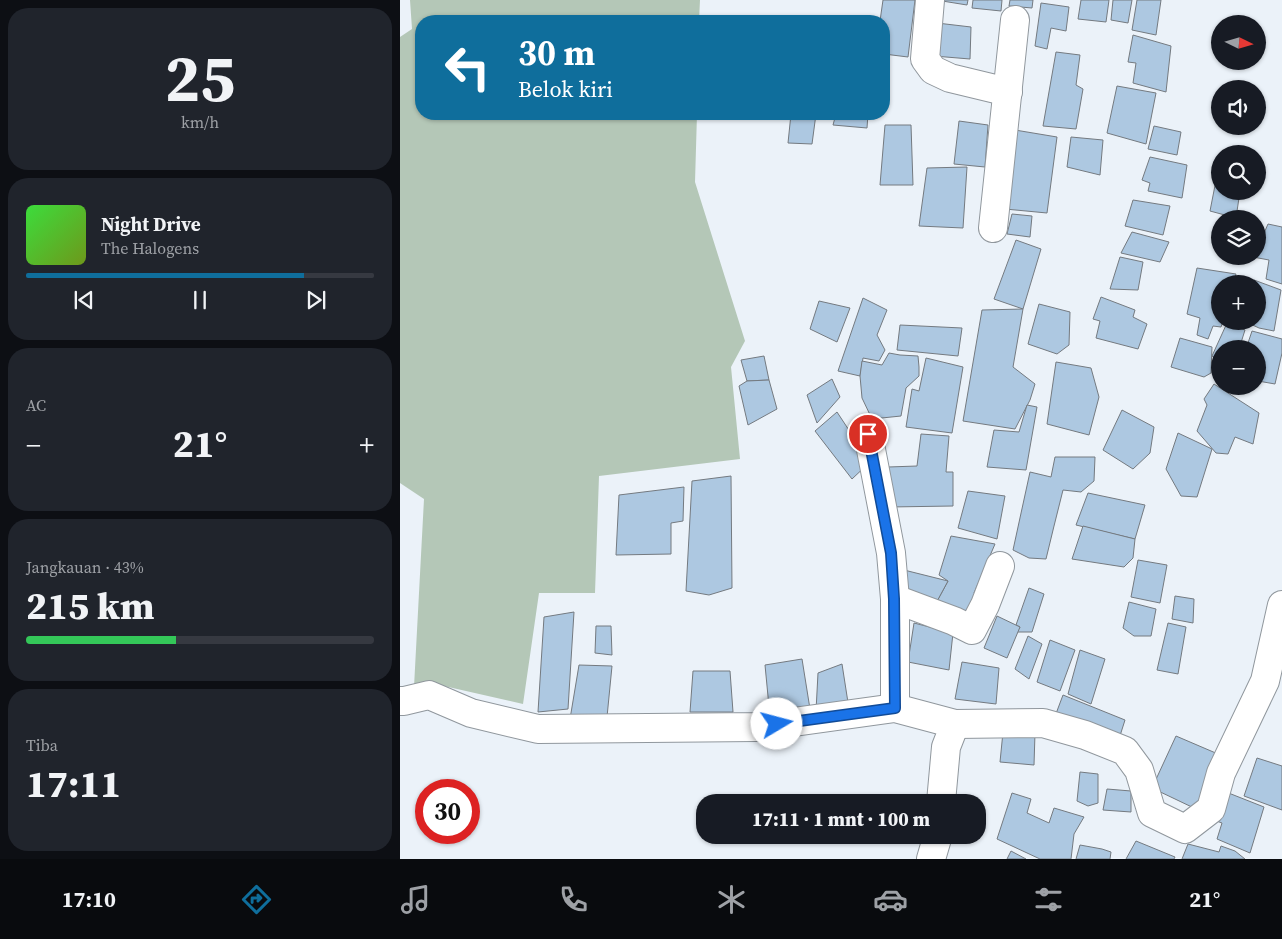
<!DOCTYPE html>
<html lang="id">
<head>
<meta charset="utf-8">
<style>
	:root { --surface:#171b24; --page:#20242c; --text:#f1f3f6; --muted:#9ea1a6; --line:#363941; --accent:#0f6e9c }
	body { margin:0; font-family:"Source Serif 4",serif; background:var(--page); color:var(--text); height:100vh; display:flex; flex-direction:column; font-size:19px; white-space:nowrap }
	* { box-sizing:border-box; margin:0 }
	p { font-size:16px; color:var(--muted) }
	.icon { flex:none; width:28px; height:28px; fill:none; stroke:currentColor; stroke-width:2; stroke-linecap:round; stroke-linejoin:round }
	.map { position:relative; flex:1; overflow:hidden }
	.sheet { display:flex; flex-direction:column; gap:8px; padding:8px; background:#0d0f14; width:400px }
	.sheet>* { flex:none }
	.top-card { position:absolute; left:15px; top:15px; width:475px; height:105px; border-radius:20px; box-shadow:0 1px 4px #0004; background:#0f6e9c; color:#fff; overflow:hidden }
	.needle { width:32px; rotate:95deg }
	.controls { position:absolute; left:811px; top:15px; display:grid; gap:10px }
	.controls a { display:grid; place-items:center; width:55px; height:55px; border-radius:50%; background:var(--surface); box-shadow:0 1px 4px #0004; font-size:25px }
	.speed { position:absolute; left:15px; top:779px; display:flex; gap:10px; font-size:25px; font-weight:700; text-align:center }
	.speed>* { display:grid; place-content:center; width:65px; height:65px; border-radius:50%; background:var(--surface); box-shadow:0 1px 4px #0004; line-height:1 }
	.speed .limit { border:8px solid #d22; background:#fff; color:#111 }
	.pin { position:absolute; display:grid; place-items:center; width:42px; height:42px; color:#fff; margin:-21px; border:2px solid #fff; border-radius:50%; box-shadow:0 1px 5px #0007 }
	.me { position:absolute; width:55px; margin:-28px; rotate:82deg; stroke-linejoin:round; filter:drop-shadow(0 0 4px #0008) }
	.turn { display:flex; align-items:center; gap:18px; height:105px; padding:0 20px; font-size:22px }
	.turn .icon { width:65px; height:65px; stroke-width:2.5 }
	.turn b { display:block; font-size:35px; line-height:42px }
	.big { font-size:38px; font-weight:800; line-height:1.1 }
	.sheet .tile { flex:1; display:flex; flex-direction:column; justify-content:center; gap:8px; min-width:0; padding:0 18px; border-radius:20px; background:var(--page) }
	.sheet .dial { align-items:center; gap:0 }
	.dial b { font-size:65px; line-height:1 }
	.song { display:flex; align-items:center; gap:15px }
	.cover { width:60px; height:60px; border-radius:8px; background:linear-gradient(135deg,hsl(120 70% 55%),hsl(80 70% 35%)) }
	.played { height:5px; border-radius:2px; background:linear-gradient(90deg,var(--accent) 80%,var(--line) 80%) }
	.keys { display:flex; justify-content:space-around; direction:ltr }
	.heat { display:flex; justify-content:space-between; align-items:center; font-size:28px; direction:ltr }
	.charge { height:8px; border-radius:4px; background:linear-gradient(90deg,#34c759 43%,var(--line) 0) }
	.trip { position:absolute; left:296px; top:794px; width:290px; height:50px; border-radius:20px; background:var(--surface); box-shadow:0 1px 4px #0004; font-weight:800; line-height:50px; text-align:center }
	.dock { display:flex; height:80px; justify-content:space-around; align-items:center; background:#090b0e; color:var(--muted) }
	.dock .icon { width:35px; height:35px }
	.dock .active { color:var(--accent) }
	.dock b { font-size:22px; color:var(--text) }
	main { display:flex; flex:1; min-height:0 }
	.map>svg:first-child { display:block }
	.green { fill:#b4c7b7 }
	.building { fill:#adc8e1; stroke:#747a80 }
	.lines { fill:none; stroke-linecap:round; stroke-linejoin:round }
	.minor-casing { stroke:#90979d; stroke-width:30 }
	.minor { stroke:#fff; stroke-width:28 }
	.route-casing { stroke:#114b97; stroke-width:12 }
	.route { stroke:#1a73e8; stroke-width:9 }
</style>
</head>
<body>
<main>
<section class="sheet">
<div class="tile dial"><b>25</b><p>km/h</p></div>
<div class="tile">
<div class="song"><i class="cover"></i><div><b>Night Drive</b><p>The Halogens</p></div></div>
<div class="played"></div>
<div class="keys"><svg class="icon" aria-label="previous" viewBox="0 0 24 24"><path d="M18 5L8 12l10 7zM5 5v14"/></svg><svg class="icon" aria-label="pause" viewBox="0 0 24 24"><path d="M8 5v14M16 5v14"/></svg><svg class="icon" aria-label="next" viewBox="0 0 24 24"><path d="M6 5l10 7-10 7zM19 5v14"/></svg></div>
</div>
<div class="tile"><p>AC</p>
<div class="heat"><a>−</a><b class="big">21°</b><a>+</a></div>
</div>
<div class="tile"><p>Jangkauan · 43%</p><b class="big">215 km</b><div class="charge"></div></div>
<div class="tile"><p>Tiba</p><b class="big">17:11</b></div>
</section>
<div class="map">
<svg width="882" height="859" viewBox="0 0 882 859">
	<rect width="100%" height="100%" fill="#ebf2f9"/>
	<polygon class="green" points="10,0 300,0 299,21 21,21 21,114 297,114 295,182 345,341 331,367 340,459 199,476 195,593 139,593 123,704 44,686 14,687 24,499 0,483 0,37 12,29"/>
	<g class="building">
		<polygon points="483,0 515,0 508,57 484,54 484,21 480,21"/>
		<polygon points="536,0 568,0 567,5"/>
		<polygon points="573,0 602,0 601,11 572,8"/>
		<polygon points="610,0 633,0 632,8 609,6"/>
		<polygon points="681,0 709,0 706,22 678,19"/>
		<polygon points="713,0 732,0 728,23 711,20"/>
		<polygon points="737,0 761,0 756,35 732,30"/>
		<polygon points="641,3 669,7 666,31 651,28 647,49 635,46"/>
		<polygon points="537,23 571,27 570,59 534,56"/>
		<polygon points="733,35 771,46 766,92 733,83 736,63 728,62"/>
		<polygon points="656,52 680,55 676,85 683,89 676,129 643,126"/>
		<polygon points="717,86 756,93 746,144 707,133"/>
		<polygon points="391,114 416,114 412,144 388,143"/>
		<polygon points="436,114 468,114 467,128 433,125"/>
		<polygon points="559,121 588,125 585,167 554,164"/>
		<polygon points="485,125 511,125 513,185 480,185"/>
		<polygon points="754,126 781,132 777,155 748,149"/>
		<polygon points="615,130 657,137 647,213 605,209"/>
		<polygon points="671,137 703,140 700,175 667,167"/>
		<polygon points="750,157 787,165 782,198 748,191 750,183 742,180"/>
		<polygon points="819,165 820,191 840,191 836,218 810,211"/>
		<polygon points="567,167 563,228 519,226 527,168"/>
		<polygon points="733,200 770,206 763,235 725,226"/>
		<polygon points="612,214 632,216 630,237 607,234"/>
		<polygon points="868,224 882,227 882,284 866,279 869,260 853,257 858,256 858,247"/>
		<polygon points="732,232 769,242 760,262 721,253"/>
		<polygon points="616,240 641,249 623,309 594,299"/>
		<polygon points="720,257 743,262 738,290 710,289"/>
		<polygon points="797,268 836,274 833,284 820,284 820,321 823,321 821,327 813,326 808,339 797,335 800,318 787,314"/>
		<polygon points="854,280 881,290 874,331 859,328 844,321 858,321 858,284 853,284"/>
		<polygon points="701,297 735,310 733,317 747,324 738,349 696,338 700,321 693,319"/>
		<polygon points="463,298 487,310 477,335 485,350 479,361 463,358 460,376 438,371"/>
		<polygon points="419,301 450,308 437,342 410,329"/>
		<polygon points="639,304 670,312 669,345 657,354 628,344"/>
		<polygon points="623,309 613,367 635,384 630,400 615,429 563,421 582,310"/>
		<polygon points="827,323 845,330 839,349 820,349 820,362 812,356"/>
		<polygon points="500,325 562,328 558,356 497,350"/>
		<polygon points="852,331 882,339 882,353 875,384 858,381 858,349 846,349"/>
		<polygon points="780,338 812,347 811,373 804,377 771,367"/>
		<polygon points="489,353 500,355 518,356 519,367 519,376 506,388 501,416 472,419 462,398 460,376 462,361 482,365"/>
		<polygon points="364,356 369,380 347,381 341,360"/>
		<polygon points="526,358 563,367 552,433 506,427 512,389 519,391"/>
		<polygon points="656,362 691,368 699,397 689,435 647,424"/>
		<polygon points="432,379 440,397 417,423 407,395"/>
		<polygon points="369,380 377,409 348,425 339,386 347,381"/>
		<polygon points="814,384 859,413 853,444 835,437 828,454 816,453 797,431 807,405 804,399"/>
		<polygon points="627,405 637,407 626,470 587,467 594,430 619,432"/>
		<polygon points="722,410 754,427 750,453 733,469 703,450"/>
		<polygon points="437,412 470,462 452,479 415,431"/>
		<polygon points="778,433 812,449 797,497 781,496 766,469"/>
		<polygon points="521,434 549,436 546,472 553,472 553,506 489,507 488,467 517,466"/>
		<polygon points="655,457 695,457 694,481 681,492 663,490 654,526 646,559 629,558 613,550 630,472 651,477"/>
		<polygon points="331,476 332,588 309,595 286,591 292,481"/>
		<polygon points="284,487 283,521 271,523 271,554 216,555 219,495"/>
		<polygon points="568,491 605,496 597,539 558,528"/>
		<polygon points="688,493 745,505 735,539 676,525"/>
		<polygon points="683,526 735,539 733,558 724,567 672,559"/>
		<polygon points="551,536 595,544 574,593 581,599 570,623 535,605 548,581 539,575"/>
		<polygon points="738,560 767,565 760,603 731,597"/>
		<polygon points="504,570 548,581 535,605 499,595"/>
		<polygon points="629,588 644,594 632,632 617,632 620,627 616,625"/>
		<polygon points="775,596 794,599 793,623 772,619"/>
		<polygon points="729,602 756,609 751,636 734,636 723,628"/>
		<polygon points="174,612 168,709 138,712 144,617"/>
		<polygon points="597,616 620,627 607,658 584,648"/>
		<polygon points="514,623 553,633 549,670 508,662"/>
		<polygon points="768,623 786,627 778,674 757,670"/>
		<polygon points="196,626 211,626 212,655 195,653"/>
		<polygon points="628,636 642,644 629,679 615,669"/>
		<polygon points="650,640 675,650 660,691 637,682"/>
		<polygon points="680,650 705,659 691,704 668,694"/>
		<polygon points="402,659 410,709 370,717 365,665"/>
		<polygon points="562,662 599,668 596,704 555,699"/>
		<polygon points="442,664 449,709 416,711 418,673"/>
		<polygon points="179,665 212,666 207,717 170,719"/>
		<polygon points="293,671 330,671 333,712 290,712"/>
		<polygon points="663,695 725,720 718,742 654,719"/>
		<polygon points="603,732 635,733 634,765 600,762"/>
		<polygon points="776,736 818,754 796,809 752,788"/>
		<polygon points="857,758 882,766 882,810 844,796"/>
		<polygon points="680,772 698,774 698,803 688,806 677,801"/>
		<polygon points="707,789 731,791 731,812 703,810"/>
		<polygon points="826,792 864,807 850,853 817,839 822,823 814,820"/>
		<polygon points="612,793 631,799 627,813 649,823 654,808 684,817 674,834 671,859 640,859 597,839"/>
		<polygon points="736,841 775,857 774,859 726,859"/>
		<polygon points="788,844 819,852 821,846 835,851 845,859 782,859"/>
		<polygon points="680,845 702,849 711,852 710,859 676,859"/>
		<polygon points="611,851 626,859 607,859"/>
	</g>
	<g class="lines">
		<g class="minor-casing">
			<g id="minor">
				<polyline points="530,0 525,59 533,70 550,78 608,92"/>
				<polyline points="593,228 615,20"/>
				<polyline points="468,434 491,553 495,599 495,708"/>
				<polyline points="495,599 554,621 572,630 585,605 600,566"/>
				<polyline points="0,701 4,701 29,695 71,713 138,729 357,727 495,708 555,724 643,723 685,735 725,751 739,770 752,813 785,829 811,809 821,773 865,681 882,605"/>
				<polyline points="541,802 546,747 555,724"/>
				<polyline points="531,859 538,835"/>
			</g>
		</g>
		<use href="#minor" class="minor"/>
	</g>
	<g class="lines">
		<g class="route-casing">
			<polyline id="route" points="377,724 495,708 494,599 491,553 468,434"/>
		</g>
		<use href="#route" class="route"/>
	</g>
</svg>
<div class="controls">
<a><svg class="needle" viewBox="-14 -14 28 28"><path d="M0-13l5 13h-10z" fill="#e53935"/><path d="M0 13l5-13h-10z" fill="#9ea1a6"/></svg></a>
<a><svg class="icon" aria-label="sound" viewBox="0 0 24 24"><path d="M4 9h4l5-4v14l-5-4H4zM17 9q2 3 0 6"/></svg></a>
<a><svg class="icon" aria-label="search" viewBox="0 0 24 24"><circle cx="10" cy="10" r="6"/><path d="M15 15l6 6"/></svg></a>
<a><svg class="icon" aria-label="layers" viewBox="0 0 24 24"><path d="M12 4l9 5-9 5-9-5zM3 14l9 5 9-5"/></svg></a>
<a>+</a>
<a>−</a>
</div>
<div class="speed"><div class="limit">30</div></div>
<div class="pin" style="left:468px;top:434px;background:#d93025"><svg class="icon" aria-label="arrive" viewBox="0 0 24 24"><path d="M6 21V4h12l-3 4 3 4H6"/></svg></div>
<svg class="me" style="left:377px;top:724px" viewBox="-20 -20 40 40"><circle r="19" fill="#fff"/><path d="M0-13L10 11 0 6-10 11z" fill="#1a73e8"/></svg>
<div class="trip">17:11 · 1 mnt · 100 m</div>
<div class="top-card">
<div class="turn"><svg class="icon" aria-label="left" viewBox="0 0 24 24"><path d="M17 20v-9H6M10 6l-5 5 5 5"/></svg><div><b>30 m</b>Belok kiri</div></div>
</div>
</div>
</main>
<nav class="dock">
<b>17:10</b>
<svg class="icon active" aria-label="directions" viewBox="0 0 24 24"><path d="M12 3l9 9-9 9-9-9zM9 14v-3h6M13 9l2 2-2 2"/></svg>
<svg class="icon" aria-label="music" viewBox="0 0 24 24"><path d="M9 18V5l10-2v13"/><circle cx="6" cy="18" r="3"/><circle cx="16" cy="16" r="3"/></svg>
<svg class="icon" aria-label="phone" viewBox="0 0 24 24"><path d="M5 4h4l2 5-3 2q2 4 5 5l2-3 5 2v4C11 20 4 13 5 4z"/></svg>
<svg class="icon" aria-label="climate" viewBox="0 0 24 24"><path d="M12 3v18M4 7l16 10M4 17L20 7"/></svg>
<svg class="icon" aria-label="car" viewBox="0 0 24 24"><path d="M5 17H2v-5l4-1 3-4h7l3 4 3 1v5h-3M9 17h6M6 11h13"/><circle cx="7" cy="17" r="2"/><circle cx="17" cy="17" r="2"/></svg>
<svg class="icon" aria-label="filters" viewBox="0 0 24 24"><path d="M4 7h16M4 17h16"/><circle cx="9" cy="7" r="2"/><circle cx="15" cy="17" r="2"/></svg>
<b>21°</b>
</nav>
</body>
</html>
